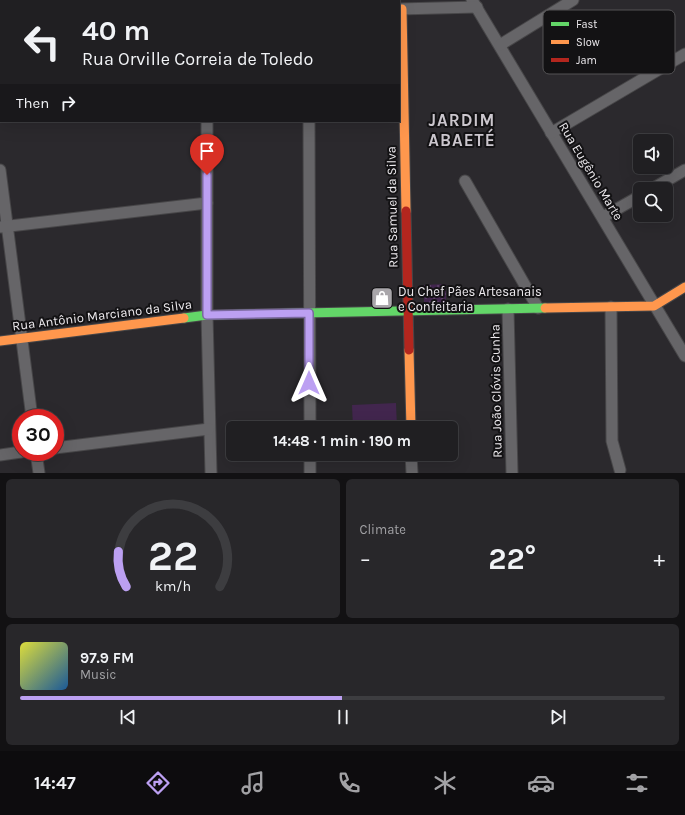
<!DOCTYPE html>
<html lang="en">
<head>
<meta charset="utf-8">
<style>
	:root { --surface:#201f22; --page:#28272a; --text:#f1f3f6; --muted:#a2a2a5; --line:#3d3d40; --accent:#bca0f2 }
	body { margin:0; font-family:Karla,sans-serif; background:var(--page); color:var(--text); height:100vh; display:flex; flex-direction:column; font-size:15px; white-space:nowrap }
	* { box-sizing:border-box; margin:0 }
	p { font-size:13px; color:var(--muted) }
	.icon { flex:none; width:22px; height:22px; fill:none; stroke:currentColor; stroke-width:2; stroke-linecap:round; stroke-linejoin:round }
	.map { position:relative; height:473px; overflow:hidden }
	.panel { display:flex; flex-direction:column; gap:6px; padding:6px; background:#121113; flex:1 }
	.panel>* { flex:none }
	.guide { position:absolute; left:0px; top:0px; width:400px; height:122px; box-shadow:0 4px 16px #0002,0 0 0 1px var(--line); background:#201f22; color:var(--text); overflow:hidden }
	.tools { position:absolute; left:633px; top:134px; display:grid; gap:8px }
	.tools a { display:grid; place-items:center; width:40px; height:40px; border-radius:6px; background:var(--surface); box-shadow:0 4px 16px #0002,0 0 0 1px var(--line); font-size:20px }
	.speed { position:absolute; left:12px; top:409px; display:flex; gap:8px; font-size:20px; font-weight:700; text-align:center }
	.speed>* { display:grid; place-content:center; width:52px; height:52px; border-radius:50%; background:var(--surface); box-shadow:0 4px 16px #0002,0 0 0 1px var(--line); line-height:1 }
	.speed .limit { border:6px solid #d22; background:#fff; color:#111 }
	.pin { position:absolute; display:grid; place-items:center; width:34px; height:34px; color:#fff; margin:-41px -17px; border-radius:50% 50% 50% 0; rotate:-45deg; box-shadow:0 0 4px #0007 }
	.pin .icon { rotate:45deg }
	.me { position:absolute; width:44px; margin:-22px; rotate:0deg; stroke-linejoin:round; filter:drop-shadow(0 0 3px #0008) }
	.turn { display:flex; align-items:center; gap:14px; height:84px; padding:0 16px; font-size:18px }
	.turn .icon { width:52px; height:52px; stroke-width:2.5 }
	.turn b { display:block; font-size:28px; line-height:34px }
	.then { display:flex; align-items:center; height:38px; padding:0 16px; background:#0003; gap:8px; font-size:15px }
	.big { font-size:30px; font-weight:700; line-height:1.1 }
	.panel .tile { flex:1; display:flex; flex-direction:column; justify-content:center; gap:6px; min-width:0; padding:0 14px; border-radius:6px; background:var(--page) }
	.panel .dial { align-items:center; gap:0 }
	.dial svg { height:104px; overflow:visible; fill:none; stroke:var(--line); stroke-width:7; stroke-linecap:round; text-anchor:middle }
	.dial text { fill:var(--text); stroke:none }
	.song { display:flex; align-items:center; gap:12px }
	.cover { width:48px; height:48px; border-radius:6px; background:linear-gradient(135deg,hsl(60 70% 55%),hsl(210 70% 35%)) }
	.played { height:4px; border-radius:2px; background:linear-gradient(90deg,var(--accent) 50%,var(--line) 50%) }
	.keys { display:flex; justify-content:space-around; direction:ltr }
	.heat { display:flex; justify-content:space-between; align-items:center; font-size:22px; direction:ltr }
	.panel .tiles { flex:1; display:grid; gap:6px; grid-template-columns:1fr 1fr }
	.tile:last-child { grid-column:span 2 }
	.trip { position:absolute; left:226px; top:421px; width:232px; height:40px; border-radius:6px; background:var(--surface); box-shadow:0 4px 16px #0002,0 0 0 1px var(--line); font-weight:700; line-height:40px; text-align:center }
	.dock { display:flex; height:64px; justify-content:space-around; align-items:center; background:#0d0c0e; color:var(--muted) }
	.dock .icon { width:28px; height:28px }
	.dock .on { color:var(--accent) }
	.dock b { font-size:18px; color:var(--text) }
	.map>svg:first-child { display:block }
	.park { fill:url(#park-dots) }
	.pitch { fill:#42264e }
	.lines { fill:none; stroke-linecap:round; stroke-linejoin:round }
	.street-casing { stroke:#474648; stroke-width:13 }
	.fast-casing { stroke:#474648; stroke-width:11 }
	.slow-casing { stroke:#474648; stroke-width:11 }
	.jam-casing { stroke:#474648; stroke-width:11 }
	.street { stroke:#666568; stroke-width:11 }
	.fast { stroke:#63d668; stroke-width:9 }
	.slow { stroke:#ff974d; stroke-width:9 }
	.jam { stroke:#b3261e; stroke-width:9 }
	.route-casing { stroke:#7a689d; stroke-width:10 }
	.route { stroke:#bca0f2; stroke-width:7 }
	.labels { text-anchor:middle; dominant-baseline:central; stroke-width:4; stroke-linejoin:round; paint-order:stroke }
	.street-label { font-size:13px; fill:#edeaee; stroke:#131214 }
	.poi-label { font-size:13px; fill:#edeaee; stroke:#131214; text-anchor:start }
	.district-label { font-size:17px; font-weight:bold; letter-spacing:1px; fill:#cbc6cd; stroke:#131214 }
	.key { fill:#131214; stroke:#545355; stroke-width:1 }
	.key-label { font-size:11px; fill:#edeaee }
</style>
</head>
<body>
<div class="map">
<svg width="685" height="473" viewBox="0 0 685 473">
	<defs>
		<pattern id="park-dots" width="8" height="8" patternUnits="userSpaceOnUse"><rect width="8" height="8" fill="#42264e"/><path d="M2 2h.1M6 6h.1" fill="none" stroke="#5e4668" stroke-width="1.8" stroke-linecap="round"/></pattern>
	</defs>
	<rect width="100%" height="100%" fill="#2b292d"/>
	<polygon class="park" points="446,284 446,307 424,304 424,285"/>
	<polygon class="pitch" points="396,403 397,428 353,428 352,405"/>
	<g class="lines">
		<g class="street-casing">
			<g id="street">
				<polyline points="207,0 207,1"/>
				<polyline points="350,0 351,1"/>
				<polyline points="472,0 685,356"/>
				<polyline points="399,9 477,7"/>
				<polyline points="500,45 573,0"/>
				<polyline points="0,106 1,106"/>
				<polyline points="207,121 207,315 211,473"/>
				<polyline points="309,121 310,428"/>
				<polyline points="551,133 685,54"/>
				<polyline points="0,170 32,418"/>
				<polyline points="465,181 538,308"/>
				<polyline points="652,189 685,170"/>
				<polyline points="603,217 640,196"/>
				<polyline points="1,227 207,203"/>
				<polyline points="611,307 612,441 620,470"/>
				<polyline points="508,309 512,473"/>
				<polyline points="55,448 209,429"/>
				<polyline points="36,452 39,473"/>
				<polyline points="310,454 310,473"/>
				<polyline points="411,454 412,473"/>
				<polyline points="0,455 21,452"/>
			</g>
		</g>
		<g class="fast-casing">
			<polyline id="fast" points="184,318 207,315 545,308"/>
		</g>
		<g class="slow-casing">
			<g id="slow">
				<polyline points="402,9 406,211"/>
				<polyline points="545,308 654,306 685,287"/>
				<polyline points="0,341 184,318"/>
				<polyline points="409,350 411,428"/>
			</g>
		</g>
		<g class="jam-casing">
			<polyline id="jam" points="406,211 409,350"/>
		</g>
		<use href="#street" class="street"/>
		<use href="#fast" class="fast"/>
		<use href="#slow" class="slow"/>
		<use href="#jam" class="jam"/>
	</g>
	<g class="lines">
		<g class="route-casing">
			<polyline id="route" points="207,175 207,315 309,313 309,383"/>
		</g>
		<use href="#route" class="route"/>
	</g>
	<defs>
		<g id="shop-square" transform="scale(1.15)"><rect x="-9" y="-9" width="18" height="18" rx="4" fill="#a9a6aa" stroke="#131214"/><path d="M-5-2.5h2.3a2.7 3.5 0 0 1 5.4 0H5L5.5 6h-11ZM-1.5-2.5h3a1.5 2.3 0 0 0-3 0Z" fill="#fff"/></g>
	</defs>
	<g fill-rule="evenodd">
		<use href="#shop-square" x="382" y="298"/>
	</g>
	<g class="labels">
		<g class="street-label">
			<text transform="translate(591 171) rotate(59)">Rua Eugênio Marte</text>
			<text transform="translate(392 207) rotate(-91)">Rua Samuel da Silva</text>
			<text transform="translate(102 315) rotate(-7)">Rua Antônio Marciano da Silva</text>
			<text transform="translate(496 391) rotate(-91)">Rua João Clóvis Cunha</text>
		</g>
		<g class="poi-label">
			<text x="398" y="291">Du Chef Pães Artesanais<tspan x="398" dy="15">e Confeitaria</tspan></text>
		</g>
		<g class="district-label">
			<text x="462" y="120">JARDIM<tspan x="462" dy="20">ABAETÉ</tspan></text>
		</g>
	</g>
	<rect x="543" y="10" width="132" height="64" rx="6" class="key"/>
	<rect x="551" y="22" width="18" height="4" fill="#63d668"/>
	<rect x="551" y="40" width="18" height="4" fill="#ff974d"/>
	<rect x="551" y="58" width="18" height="4" fill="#b3261e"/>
	<g class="key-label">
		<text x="576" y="28">Fast</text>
		<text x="576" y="46">Slow</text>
		<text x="576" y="64">Jam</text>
	</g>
</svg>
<div class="tools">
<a><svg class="icon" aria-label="sound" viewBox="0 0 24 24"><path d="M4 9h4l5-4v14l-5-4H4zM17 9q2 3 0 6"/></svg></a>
<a><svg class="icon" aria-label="search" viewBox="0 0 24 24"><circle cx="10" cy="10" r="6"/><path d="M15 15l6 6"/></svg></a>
</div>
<div class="speed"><div class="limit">30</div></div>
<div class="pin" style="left:207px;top:175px;background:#d93025"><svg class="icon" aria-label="arrive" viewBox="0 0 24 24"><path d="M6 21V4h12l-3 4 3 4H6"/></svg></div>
<svg class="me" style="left:309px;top:383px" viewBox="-20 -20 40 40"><path d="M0-17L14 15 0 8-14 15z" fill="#bca0f2" stroke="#fff" stroke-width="4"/></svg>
<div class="trip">14:48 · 1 min · 190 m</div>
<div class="guide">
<div class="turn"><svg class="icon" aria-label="left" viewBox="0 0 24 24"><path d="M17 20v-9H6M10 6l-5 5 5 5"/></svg><div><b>40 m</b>Rua Orville Correia de Toledo</div></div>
<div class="then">Then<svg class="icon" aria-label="right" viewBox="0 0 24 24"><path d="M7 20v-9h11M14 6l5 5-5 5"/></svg></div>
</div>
</div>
<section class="panel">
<div class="tiles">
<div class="tile dial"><svg viewBox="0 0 100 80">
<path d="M14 69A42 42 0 1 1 86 69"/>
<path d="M14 69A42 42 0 0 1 8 42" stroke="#bca0f2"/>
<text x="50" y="56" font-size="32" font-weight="700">22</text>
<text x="50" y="72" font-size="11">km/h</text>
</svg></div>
<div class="tile"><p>Climate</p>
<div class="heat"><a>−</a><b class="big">22°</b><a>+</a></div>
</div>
<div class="tile">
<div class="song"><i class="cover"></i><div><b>97.9 FM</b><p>Music</p></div></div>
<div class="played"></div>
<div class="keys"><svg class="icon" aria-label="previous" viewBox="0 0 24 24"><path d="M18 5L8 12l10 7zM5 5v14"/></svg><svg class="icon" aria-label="pause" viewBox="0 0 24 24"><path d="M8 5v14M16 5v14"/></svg><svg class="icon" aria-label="next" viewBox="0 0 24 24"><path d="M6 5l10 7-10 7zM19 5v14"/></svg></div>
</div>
</div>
</section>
<nav class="dock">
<b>14:47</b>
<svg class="icon on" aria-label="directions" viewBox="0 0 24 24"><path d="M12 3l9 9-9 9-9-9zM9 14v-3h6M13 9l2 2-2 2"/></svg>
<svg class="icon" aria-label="music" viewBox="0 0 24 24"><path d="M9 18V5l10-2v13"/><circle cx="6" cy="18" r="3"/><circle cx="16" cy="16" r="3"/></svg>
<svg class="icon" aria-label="phone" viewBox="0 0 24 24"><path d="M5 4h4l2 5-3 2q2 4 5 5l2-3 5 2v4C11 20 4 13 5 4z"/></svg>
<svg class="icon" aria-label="climate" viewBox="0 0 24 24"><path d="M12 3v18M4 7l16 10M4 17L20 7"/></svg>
<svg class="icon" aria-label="car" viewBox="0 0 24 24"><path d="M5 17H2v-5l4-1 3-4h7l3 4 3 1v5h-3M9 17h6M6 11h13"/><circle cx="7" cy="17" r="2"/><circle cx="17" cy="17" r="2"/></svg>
<svg class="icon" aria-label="filters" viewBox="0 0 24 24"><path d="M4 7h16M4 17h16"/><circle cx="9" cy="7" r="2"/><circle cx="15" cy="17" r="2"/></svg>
</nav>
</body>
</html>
